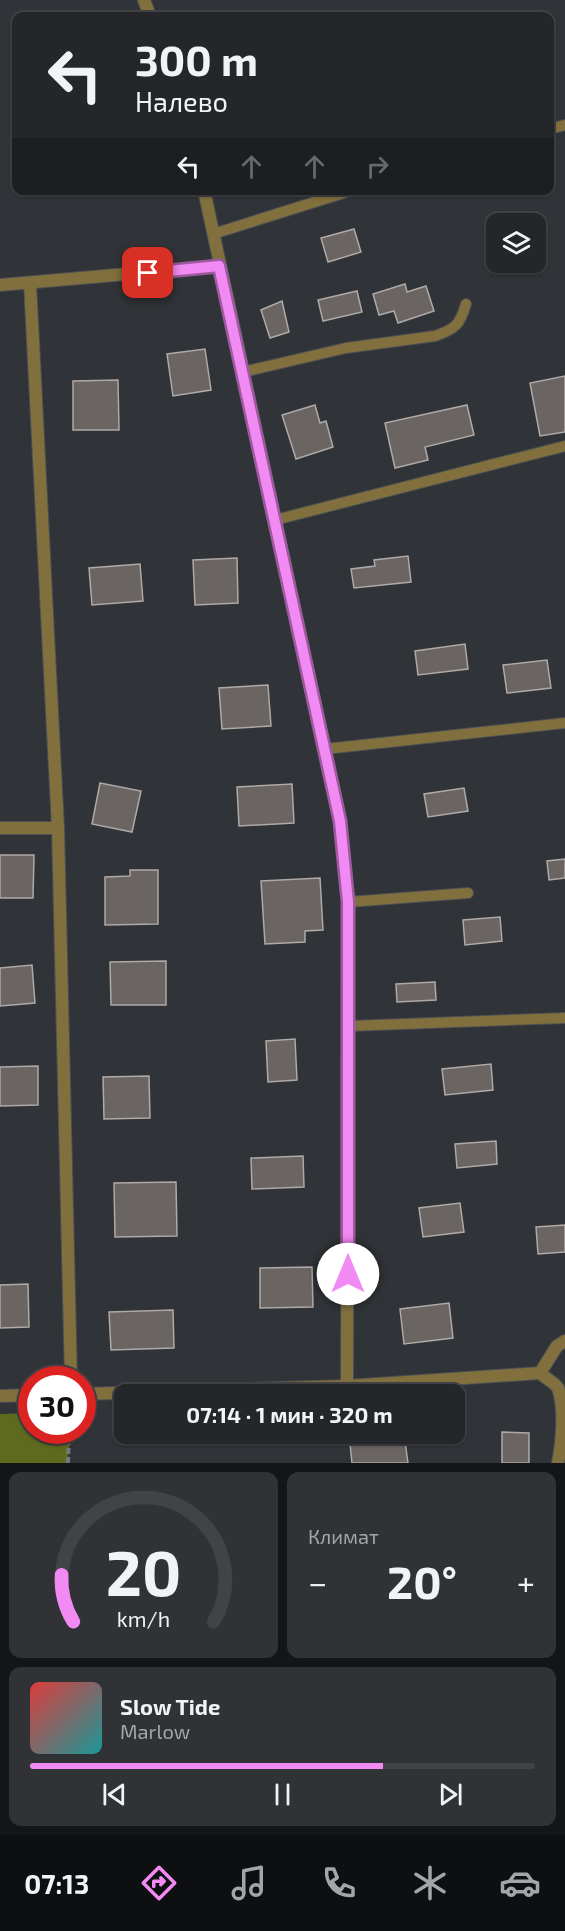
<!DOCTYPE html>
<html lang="ru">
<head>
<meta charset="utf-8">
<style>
	:root { --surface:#242629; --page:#303235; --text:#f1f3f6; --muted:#a3a5a8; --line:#414346; --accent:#f28af3 }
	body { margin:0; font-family:"Exo 2",sans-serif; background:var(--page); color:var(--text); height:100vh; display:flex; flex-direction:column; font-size:22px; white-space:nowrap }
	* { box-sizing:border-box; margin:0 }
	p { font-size:20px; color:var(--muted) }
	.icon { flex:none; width:33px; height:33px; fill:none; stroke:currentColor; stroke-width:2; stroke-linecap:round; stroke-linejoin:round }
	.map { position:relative; height:1463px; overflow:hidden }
	.details { display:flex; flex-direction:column; gap:9px; padding:9px; background:#141517; flex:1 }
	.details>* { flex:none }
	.guide { position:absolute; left:12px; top:12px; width:542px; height:183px; border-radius:12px; box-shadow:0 2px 4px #0004,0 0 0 2px var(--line); background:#242629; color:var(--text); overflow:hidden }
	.controls { position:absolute; left:486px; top:213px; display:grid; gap:12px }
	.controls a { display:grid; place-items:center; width:60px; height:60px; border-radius:12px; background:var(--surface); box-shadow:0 2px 4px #0004,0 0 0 2px var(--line); font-size:30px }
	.speed { position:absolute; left:18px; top:1366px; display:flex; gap:12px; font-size:30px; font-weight:700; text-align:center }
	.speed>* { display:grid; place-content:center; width:78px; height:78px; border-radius:50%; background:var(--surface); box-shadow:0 2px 4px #0004,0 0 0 2px var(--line); line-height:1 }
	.speed .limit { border:9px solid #d22; background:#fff; color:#111 }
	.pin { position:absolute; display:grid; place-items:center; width:51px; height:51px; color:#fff; margin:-26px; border-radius:12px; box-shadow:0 3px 9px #0006 }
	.me { position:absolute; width:66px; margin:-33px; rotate:0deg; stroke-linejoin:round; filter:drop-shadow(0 0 4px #0008) }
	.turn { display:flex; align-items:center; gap:21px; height:126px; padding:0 24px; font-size:27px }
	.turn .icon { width:78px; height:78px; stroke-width:2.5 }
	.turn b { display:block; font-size:42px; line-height:51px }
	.lanes { display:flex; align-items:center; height:57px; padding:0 24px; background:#0003; justify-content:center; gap:30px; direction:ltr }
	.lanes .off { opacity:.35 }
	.big { font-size:45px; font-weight:700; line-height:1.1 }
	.details .tile { flex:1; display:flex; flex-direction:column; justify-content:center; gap:9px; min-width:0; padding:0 21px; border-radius:12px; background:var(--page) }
	.details .dial { align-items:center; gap:0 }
	.dial svg { height:156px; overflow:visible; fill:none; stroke:var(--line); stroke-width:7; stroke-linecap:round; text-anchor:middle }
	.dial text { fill:var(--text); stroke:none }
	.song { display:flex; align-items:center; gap:18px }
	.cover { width:72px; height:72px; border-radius:9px; background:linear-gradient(135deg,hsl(0 70% 55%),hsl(180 70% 35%)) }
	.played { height:6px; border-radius:3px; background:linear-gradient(90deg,var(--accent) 70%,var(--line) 70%) }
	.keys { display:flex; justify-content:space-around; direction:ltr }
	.heat { display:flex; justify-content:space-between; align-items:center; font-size:33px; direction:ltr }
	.details .tiles { flex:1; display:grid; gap:9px; grid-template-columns:1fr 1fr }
	.tile:last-child { grid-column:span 2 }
	.trip { position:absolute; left:114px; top:1384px; width:351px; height:60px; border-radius:12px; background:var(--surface); box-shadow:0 2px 4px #0004,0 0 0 2px var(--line); font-weight:700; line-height:60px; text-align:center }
	.tabs { display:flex; height:96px; justify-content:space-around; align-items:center; background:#0e0f10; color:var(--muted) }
	.tabs .icon { width:42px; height:42px }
	.tabs .on { color:var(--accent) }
	.tabs b { font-size:27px; color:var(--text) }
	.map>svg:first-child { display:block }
	.forest { fill:#5e6a1e }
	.building { fill:#6a6462; stroke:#afa9a7; stroke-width:1.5 }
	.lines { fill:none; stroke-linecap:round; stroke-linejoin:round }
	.service-casing { stroke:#4c4f53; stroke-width:12 }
	.minor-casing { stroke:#4c4f53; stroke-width:14 }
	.path { stroke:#76797c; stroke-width:4; stroke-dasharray:6 3; stroke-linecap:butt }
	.service { stroke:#81703e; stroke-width:10 }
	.minor { stroke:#81703e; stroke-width:12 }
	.route-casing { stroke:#9d5a9e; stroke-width:15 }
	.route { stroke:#f28af3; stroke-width:10 }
</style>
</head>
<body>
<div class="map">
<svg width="565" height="1463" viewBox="0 0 565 1463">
	<rect width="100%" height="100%" fill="#303337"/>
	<polygon class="forest" points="31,1413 32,1431 71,1431 67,1463 0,1463 0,1414"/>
	<g class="building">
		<polygon points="354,229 361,252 328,262 321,238"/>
		<polygon points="405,284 407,292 426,286 434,311 398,323 394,311 379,315 373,294"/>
		<polygon points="357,291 362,312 323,321 318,300"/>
		<polygon points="282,301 289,332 270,338 261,310"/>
		<polygon points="205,349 211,390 173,396 167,354"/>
		<polygon points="565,376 565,432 540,436 530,383"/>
		<polygon points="118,380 119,430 73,430 73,381"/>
		<polygon points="315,405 320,423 326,421 333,447 296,459 282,415"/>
		<polygon points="467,405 474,435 425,447 428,460 395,468 385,423"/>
		<polygon points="408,556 411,582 354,588 351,569 375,566 374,560"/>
		<polygon points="237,558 238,603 195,605 193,560"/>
		<polygon points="140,564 143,601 92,605 89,568"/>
		<polygon points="465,644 468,669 418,675 415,651"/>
		<polygon points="547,660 551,688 507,693 503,665"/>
		<polygon points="268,685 271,726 222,729 219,688"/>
		<polygon points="100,783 141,791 132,832 92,824"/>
		<polygon points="292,784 294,823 239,826 237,787"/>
		<polygon points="464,788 468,811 428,817 424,794"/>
		<polygon points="0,855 34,855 33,898 0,898"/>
		<polygon points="565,859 565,878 549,880 547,861"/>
		<polygon points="130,870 158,870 158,924 105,925 105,877 130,876"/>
		<polygon points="320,878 323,930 305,931 305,942 265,944 261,881"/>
		<polygon points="500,917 502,941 465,945 463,920"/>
		<polygon points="166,961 166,1005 111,1005 110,962"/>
		<polygon points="32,965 35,1003 0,1006 0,968"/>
		<polygon points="435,982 436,1000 397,1002 396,984"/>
		<polygon points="295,1039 297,1080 268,1082 266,1041"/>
		<polygon points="491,1064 493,1090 445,1095 442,1069"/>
		<polygon points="38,1066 38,1105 0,1106 0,1067"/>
		<polygon points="149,1076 150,1118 104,1119 103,1077"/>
		<polygon points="496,1141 497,1164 457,1168 455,1144"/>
		<polygon points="303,1156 304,1187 252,1189 251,1158"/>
		<polygon points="176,1182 177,1236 115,1237 114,1183"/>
		<polygon points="460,1203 464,1232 423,1237 419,1208"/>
		<polygon points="565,1225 565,1252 538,1254 536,1227"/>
		<polygon points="312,1267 313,1307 260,1308 260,1268"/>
		<polygon points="28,1284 29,1327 0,1328 0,1285"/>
		<polygon points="449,1303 453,1338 404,1344 400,1309"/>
		<polygon points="173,1310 174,1348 111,1350 109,1312"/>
		<polygon points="502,1432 529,1433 529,1463 502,1463"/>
		<polygon points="349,1434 404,1434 408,1463 352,1463"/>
	</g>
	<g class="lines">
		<g class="service-casing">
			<g id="service">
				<polyline points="549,129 565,125"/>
				<polyline points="213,234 353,190"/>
				<path d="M243 372 346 348 435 336C455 329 460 325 466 304"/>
				<polyline points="275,520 565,446"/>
				<polyline points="325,749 565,723"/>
				<polyline points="348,902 468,893"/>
				<polyline points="349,1026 565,1018"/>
			</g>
		</g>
		<g class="minor-casing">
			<g id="minor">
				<polyline points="144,0 150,16"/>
				<polyline points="204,190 340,821 348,902 347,1386 540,1373 557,1346 565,1341"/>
				<polyline points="30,283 58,828 71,1380"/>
				<polyline points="0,285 219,266"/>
				<polyline points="0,828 58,828"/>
				<path d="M540 1373C545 1378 554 1382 558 1388 565 1409 562 1441 558 1463"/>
				<polyline points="82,1394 347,1386"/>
				<polyline points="0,1396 32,1395"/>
			</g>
		</g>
		<polyline class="path" points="68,1463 69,1431"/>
		<use href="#service" class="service"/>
		<use href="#minor" class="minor"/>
	</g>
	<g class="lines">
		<g class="route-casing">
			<polyline id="route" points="148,273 219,266 340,821 348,902 348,1274"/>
		</g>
		<use href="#route" class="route"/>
	</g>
</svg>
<div class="controls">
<a><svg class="icon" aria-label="layers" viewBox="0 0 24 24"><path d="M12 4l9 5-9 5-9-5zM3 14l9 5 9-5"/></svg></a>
</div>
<div class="speed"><div class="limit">30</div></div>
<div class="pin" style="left:148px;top:273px;background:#d93025"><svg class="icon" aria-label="arrive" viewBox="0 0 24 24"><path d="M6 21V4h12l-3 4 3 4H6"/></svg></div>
<svg class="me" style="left:348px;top:1274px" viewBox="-20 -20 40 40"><circle r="19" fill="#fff"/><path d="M0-13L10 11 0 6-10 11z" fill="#f28af3"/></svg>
<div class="trip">07:14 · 1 мин · 320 m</div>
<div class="guide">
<div class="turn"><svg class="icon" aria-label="left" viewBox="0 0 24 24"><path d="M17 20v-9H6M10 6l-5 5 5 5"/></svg><div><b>300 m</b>Налево</div></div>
<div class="lanes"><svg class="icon" aria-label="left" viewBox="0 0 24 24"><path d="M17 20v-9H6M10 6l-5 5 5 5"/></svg><svg class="icon off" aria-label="ahead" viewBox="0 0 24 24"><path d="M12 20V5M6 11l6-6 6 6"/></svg><svg class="icon off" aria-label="ahead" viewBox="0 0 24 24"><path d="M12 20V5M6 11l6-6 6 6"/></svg><svg class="icon off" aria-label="right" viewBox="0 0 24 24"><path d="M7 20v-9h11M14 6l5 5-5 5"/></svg></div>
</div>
</div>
<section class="details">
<div class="tiles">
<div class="tile dial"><svg viewBox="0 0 100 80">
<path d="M14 69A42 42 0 1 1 86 69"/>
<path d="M14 69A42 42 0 0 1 8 45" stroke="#f28af3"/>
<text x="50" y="56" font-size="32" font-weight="700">20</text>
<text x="50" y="72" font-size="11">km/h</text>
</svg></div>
<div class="tile"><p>Климат</p>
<div class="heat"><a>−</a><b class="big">20°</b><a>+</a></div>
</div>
<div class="tile">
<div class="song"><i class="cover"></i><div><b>Slow Tide</b><p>Marlow</p></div></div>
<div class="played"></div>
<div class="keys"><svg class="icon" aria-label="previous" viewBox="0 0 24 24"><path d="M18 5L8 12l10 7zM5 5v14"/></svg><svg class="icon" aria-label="pause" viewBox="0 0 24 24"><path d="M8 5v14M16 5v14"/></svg><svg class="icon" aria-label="next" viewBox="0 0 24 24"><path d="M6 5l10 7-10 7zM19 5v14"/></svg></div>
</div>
</div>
</section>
<nav class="tabs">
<b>07:13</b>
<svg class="icon on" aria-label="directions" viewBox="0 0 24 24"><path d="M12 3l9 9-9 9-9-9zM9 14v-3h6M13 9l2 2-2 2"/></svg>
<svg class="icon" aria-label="music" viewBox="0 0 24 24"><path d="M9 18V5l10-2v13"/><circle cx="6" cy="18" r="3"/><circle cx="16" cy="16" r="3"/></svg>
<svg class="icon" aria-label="phone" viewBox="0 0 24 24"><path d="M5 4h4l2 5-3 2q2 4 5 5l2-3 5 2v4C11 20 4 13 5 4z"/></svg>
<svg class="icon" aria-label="climate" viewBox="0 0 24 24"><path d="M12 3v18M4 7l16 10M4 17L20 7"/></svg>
<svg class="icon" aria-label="car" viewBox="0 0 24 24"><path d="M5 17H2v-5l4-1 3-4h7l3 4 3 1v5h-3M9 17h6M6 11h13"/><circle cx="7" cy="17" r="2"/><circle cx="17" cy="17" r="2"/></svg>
</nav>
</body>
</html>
